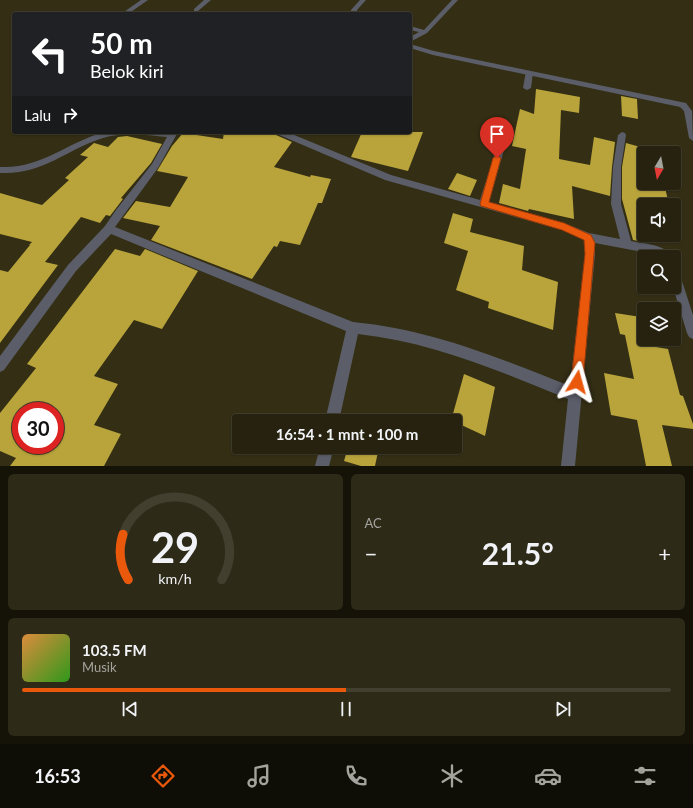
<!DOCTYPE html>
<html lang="id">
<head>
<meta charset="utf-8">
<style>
	:root { --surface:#26220f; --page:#2e2a18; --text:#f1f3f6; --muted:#a4a49e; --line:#423f2f; --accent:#ea580c }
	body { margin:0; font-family:Lato,sans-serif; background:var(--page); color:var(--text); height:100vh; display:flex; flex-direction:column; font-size:15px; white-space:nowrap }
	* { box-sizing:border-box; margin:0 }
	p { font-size:13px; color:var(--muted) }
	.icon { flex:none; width:22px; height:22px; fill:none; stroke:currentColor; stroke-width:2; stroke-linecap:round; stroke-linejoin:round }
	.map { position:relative; height:466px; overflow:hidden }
	.panel { display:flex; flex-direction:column; gap:8px; padding:8px; background:#151308; flex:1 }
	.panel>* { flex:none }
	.hud { position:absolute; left:12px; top:12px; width:400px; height:122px; border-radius:4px; box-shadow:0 1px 3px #0004,0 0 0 1px var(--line); background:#202124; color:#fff; overflow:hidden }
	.needle { width:26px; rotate:190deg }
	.buttons { position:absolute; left:637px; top:146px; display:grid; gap:8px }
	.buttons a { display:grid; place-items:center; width:44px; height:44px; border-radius:4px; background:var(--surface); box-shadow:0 1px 3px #0004,0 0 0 1px var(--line); font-size:20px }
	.speed { position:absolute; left:12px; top:402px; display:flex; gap:8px; font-size:20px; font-weight:700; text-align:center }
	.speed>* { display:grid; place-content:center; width:52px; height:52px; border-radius:50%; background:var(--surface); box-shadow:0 1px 3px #0004,0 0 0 1px var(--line); line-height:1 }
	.speed .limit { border:6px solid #d22; background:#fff; color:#111 }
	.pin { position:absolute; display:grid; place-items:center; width:34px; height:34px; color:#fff; margin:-41px -17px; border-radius:50% 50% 50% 0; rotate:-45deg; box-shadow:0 0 4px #0007 }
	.pin .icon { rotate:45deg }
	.me { position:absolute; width:44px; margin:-22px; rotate:8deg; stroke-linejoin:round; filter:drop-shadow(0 0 3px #0008) }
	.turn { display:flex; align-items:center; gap:14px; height:84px; padding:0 12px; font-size:18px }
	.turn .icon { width:52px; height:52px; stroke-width:2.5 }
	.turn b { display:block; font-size:28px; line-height:34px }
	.then { display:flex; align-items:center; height:38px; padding:0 12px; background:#0003; gap:8px; font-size:15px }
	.big { font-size:30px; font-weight:700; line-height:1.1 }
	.panel .tile { flex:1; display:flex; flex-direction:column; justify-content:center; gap:6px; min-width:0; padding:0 14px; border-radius:6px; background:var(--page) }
	.panel .dial { align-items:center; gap:0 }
	.dial svg { height:104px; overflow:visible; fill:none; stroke:var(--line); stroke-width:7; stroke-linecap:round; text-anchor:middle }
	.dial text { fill:var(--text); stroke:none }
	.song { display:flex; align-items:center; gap:12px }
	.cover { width:48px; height:48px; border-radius:6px; background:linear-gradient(135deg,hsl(30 70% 55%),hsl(110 70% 35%)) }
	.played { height:4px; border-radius:2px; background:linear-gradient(90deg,var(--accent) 50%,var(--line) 50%) }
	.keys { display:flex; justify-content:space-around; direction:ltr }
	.heat { display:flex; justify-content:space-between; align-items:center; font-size:22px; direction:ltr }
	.panel .tiles { flex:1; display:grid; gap:8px; grid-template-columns:1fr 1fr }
	.tile:last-child { grid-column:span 2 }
	.trip { position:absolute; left:232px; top:414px; width:230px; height:40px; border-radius:4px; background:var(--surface); box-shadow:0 1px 3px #0004,0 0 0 1px var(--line); font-weight:700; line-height:40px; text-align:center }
	.tabs { display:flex; height:64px; justify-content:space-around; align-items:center; background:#0f0e06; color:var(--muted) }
	.tabs .icon { width:28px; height:28px }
	.tabs .on { color:var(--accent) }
	.tabs b { font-size:18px; color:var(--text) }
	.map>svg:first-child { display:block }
	.building { fill:#b8a43b; fill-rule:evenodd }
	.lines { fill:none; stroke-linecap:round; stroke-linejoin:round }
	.lane { fill:#5b5e69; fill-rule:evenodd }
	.street { fill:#5b5e69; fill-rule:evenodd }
	.route { fill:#ea580c; stroke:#983908 }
</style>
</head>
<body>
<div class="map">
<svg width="693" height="466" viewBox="0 0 693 466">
	<rect width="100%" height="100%" fill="#332e14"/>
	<g class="building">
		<polygon points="536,89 580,97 579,113 561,110 559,159 590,165 594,137 615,142 612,167 610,196 572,186 574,219 529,209 528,211 499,203 503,184 520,189 526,149 512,146 520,109 534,114"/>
		<polygon points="621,96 637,99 638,119 622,116"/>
		<polygon points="224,132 275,132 276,135 292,142 274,167 310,177 311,175 331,179 322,203 318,203 300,245 280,241 277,247 274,246 252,279 151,240 160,226 123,218 136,201 170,207 188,177 157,171 172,146 183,133 223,139"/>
		<polygon points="362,132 423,132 408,171 351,157"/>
		<polygon points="127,136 162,144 151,163 121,198 123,199 110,216 106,215 100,223 81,217 45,262 58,265 0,343 0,270 8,272 30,245 29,245 32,242 0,234 0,193 42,205 69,180 65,178 88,157 80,155 94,143 108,147 118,137"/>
		<polygon points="626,143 644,148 644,183 664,183 669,205 644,205 644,242 633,240 622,199 622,167"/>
		<polygon points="457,173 477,180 470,196 448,189"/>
		<polygon points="453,213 473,219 470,232 524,246 522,270 558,282 553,330 488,308 489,302 456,290 468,251 444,243"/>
		<path d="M115 249 140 256 145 249 198 271 162 329 134 320 94 376 118 384 94 425 121 434 104 466H10L16 458 0 451V413L36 368 27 364ZM21 411H55V445H21Z"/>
		<polygon points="615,313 641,317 644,326 644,345 668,349 680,395 683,396 693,424 693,429 662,425 672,466 646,466 637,420 611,415 604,373 634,379 625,335 620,334"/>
		<polygon points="464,374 495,387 485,436 455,422 455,421 451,421"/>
		<polygon points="348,447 379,447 375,466 361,466 344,461"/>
	</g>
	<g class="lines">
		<polygon class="lane" points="526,71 529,71 533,73 531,88 527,90 523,88"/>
		<g class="street">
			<polygon points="141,0 148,0 128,14 121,14"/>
			<polygon points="204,0 211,0 198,11 194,11 194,9"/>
			<polygon points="360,0 366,0 357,10 357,14 351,14 351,10"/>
			<polygon points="452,0 458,0 427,33 410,42 410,37 419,32 410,30 410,26 424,30"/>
			<polygon points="410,44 434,51 686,103 692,111 693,141 689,138 684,111 680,107 433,55 410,48"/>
			<path d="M104 132H178L158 168 115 227 353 322C433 330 496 357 570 386L585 254 584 240 562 230 385 180 277 134 276 132H287L391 175 480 200 498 143 499 141H505L506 143 489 202 564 223 589 233 620 239 611 204 613 167 618 135 622 132 625 133 626 135 621 167V204L631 241C643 244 666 244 672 257H660L653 254 595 243V254L575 466H561L568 399C499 371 432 342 358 334L339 421H325L346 331 111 234 76 271 4 370 0 372V356L68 265 105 226 116 210 152 164 167 137C147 135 123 132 103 138 65 150 43 175 0 173V167C41 169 66 143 104 132Z"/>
			<polygon points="674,267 678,269 679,272 693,315 693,339 689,337 687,333 673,287"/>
			<polygon points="320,447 334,447 329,466 315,466"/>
		</g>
	</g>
	<polygon class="route" points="497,155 501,158 489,202 564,223 591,235 595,243 583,382 581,386 577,387 573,386 571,382 585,254 584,240 562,230 481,206 480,204 493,158"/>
</svg>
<div class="buttons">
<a><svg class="needle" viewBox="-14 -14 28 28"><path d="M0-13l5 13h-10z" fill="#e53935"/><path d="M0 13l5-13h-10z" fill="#a4a49e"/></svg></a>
<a><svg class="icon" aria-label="sound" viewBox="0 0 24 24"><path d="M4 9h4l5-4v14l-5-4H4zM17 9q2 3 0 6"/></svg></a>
<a><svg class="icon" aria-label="search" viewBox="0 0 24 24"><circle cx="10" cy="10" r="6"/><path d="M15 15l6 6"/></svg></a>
<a><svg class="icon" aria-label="layers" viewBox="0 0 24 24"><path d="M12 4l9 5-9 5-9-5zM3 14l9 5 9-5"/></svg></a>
</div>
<div class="speed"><div class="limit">30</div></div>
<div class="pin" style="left:497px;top:158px;background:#d93025"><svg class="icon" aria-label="arrive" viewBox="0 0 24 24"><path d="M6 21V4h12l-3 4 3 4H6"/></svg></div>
<svg class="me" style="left:577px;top:382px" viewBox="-20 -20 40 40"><path d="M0-17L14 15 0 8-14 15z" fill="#ea580c" stroke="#fff" stroke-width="4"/></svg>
<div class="trip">16:54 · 1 mnt · 100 m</div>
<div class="hud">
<div class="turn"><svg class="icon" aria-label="left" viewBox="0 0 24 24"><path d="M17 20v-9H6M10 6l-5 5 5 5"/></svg><div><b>50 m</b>Belok kiri</div></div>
<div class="then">Lalu<svg class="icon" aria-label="right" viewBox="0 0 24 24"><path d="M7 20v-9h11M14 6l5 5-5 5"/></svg></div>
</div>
</div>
<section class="panel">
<div class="tiles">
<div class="tile dial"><svg viewBox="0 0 100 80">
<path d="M14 69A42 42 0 1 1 86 69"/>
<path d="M14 69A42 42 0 0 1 10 34" stroke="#ea580c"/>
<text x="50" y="56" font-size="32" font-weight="700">29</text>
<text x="50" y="72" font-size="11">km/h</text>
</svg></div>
<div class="tile"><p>AC</p>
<div class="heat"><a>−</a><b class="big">21.5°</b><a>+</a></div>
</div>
<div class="tile">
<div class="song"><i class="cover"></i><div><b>103.5 FM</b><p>Musik</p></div></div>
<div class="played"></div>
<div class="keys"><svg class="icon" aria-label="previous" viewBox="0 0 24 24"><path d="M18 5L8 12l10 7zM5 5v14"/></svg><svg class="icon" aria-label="pause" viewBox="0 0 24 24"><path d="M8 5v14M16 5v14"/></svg><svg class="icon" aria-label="next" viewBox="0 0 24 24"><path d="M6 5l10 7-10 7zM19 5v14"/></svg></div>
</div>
</div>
</section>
<nav class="tabs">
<b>16:53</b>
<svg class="icon on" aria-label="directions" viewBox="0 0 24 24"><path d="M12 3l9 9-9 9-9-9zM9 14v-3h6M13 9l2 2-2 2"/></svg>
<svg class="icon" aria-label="music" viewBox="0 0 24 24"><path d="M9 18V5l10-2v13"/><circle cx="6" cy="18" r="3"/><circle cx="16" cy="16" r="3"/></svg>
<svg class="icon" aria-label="phone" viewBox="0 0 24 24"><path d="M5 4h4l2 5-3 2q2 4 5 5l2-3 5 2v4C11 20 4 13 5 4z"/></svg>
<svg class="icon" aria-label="climate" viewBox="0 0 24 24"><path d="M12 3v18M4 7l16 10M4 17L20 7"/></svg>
<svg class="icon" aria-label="car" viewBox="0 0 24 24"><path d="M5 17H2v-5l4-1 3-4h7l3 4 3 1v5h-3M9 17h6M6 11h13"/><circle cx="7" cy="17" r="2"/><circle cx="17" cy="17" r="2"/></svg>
<svg class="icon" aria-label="filters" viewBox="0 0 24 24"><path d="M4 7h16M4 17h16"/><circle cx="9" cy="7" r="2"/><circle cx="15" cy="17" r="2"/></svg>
</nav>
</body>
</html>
